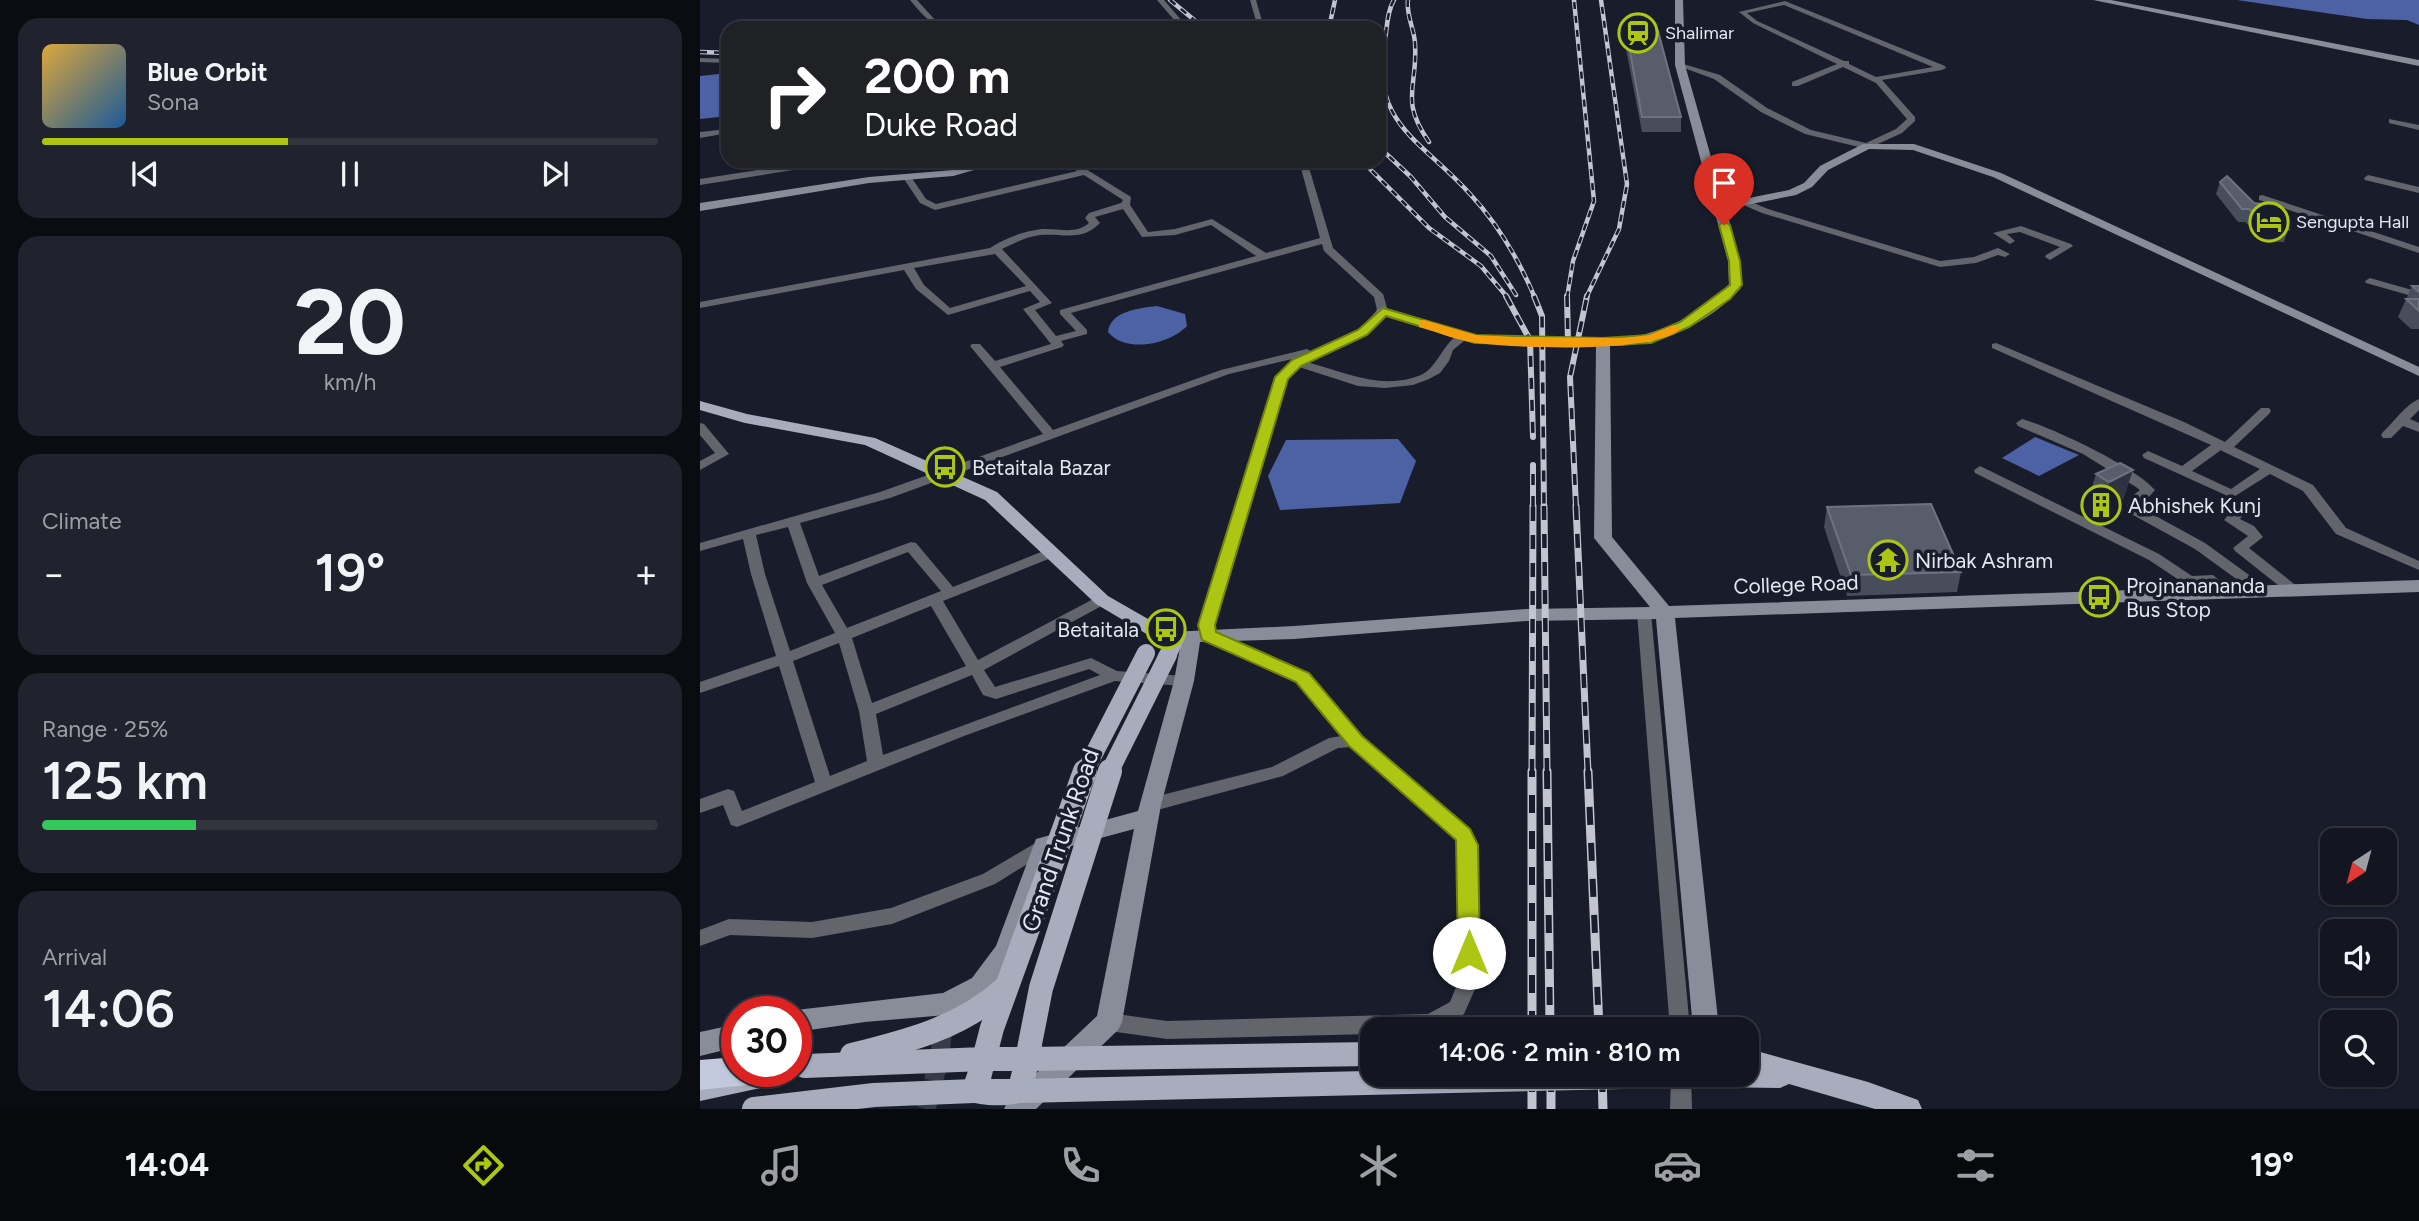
<!DOCTYPE html>
<html lang="en">
<head>
<meta charset="utf-8">
<style>
	:root { --surface:#131620; --page:#20232d; --text:#f1f3f6; --muted:#9d9fa5; --line:#32353e; --accent:#acc613 }
	body { margin:0; font-family:Figtree,sans-serif; background:var(--page); color:var(--text); height:100vh; display:flex; flex-direction:column; font-size:26px; white-space:nowrap }
	* { box-sizing:border-box; margin:0 }
	p { font-size:23px; color:var(--muted) }
	.icon { flex:none; width:38px; height:38px; fill:none; stroke:currentColor; stroke-width:2; stroke-linecap:round; stroke-linejoin:round }
	.map { position:relative; flex:1; overflow:hidden }
	.drawer { display:flex; flex-direction:column; gap:18px; padding:18px; background:#0a0c12; width:700px }
	.drawer>* { flex:none }
	.hud { position:absolute; left:21px; top:21px; width:665px; height:147px; border-radius:21px; box-shadow:0 2px 5px #0004,0 0 0 2px var(--line); background:#202124; color:#fff; overflow:hidden }
	.needle { width:46px; rotate:216deg }
	.fabs { position:absolute; left:1620px; top:828px; display:grid; gap:14px }
	.fabs a { display:grid; place-items:center; width:77px; height:77px; border-radius:14px; background:var(--surface); box-shadow:0 2px 5px #0004,0 0 0 2px var(--line); font-size:35px }
	.speed { position:absolute; left:21px; top:996px; display:flex; gap:14px; font-size:35px; font-weight:700; text-align:center }
	.speed>* { display:grid; place-content:center; width:91px; height:91px; border-radius:50%; background:var(--surface); box-shadow:0 2px 5px #0004,0 0 0 2px var(--line); line-height:1 }
	.speed .limit { border:10px solid #d22; background:#fff; color:#111 }
	.pin { position:absolute; display:grid; place-items:center; width:60px; height:60px; color:#fff; margin:-72px -30px; border-radius:50% 50% 50% 0; rotate:-45deg; box-shadow:0 0 7px #0007 }
	.pin .icon { rotate:45deg }
	.me { position:absolute; width:77px; margin:-38px; rotate:0deg; stroke-linejoin:round; filter:drop-shadow(0 0 5px #0008) }
	.turn { display:flex; align-items:center; gap:24px; height:147px; padding:0 28px; font-size:32px }
	.turn .icon { width:91px; height:91px; stroke-width:2.5 }
	.turn b { display:block; font-size:49px; line-height:60px }
	.big { font-size:52px; font-weight:600; line-height:1.1 }
	.drawer .tile { flex:1; display:flex; flex-direction:column; justify-content:center; gap:10px; min-width:0; padding:0 24px; border-radius:21px; background:var(--page) }
	.drawer .dial { align-items:center; gap:0 }
	.dial b { font-size:91px; line-height:1 }
	.song { display:flex; align-items:center; gap:21px }
	.cover { width:84px; height:84px; border-radius:10px; background:linear-gradient(135deg,hsl(40 70% 55%),hsl(210 70% 35%)) }
	.played { height:7px; border-radius:4px; background:linear-gradient(90deg,var(--accent) 40%,var(--line) 40%) }
	.keys { display:flex; justify-content:space-around; direction:ltr }
	.heat { display:flex; justify-content:space-between; align-items:center; font-size:38px; direction:ltr }
	.charge { height:10px; border-radius:5px; background:linear-gradient(90deg,#34c759 25%,var(--line) 0) }
	.trip { position:absolute; left:660px; top:1017px; width:399px; height:70px; border-radius:21px; background:var(--surface); box-shadow:0 2px 5px #0004,0 0 0 2px var(--line); font-weight:600; line-height:70px; text-align:center }
	.tabs { display:flex; height:112px; justify-content:space-around; align-items:center; background:#08090d; color:var(--muted) }
	.tabs .icon { width:49px; height:49px }
	.tabs .current { color:var(--accent) }
	.tabs b { font-size:32px; color:var(--text) }
	main { display:flex; flex:1; min-height:0 }
	.map>svg:first-child { display:block }
	.water { fill:#4d62a5 }
	.lines { fill:none; stroke-linecap:round; stroke-linejoin:round }
	.street-tunnel { stroke:#373b49; stroke-width:19; stroke-dasharray:19 10; stroke-linecap:butt }
	.street { fill:#62656c; fill-rule:evenodd }
	.secondary { fill:#898d99; fill-rule:evenodd }
	.primary { fill:#a7adbc; fill-rule:evenodd }
	.highway { fill:#c2c9dc; fill-rule:evenodd }
	.rail-far3-casing { stroke:#c2c5d0; stroke-width:4.5 }
	.rail-far2-casing { stroke:#c2c5d0; stroke-width:6 }
	.rail-far1-casing { stroke:#c2c5d0; stroke-width:7 }
	.rail-casing { stroke:#c2c5d0; stroke-width:9 }
	.rail-far3 { stroke:#191d2b; stroke-width:2.5; stroke-dasharray:7; stroke-linecap:butt }
	.rail-far2 { stroke:#191d2b; stroke-width:3.5; stroke-dasharray:11; stroke-linecap:butt }
	.rail-far1 { stroke:#191d2b; stroke-width:4.5; stroke-dasharray:14; stroke-linecap:butt }
	.rail { stroke:#191d2b; stroke-width:6; stroke-dasharray:18; stroke-linecap:butt }
	.primary-bridge-far1 { stroke:#a7adbc; stroke-width:18 }
	.primary-bridge { stroke:#a7adbc; stroke-width:24 }
	.wall { fill:#474d5b }
	.shaded-wall { fill:#2d3341 }
	.building { fill:#585d6b; stroke:#6e7380; stroke-width:2 }
	.route { fill:#acc613; stroke:#70810c; stroke-width:2 }
	.slow { fill:#f59e0b }
	.labels { text-anchor:middle; dominant-baseline:central; stroke-width:7; stroke-linejoin:round; paint-order:stroke }
	.far-poi-label { font-size:18px; fill:#e4e7f1; stroke:#191d2b; text-anchor:start }
	.poi-label { font-size:21px; fill:#e4e7f1; stroke:#191d2b; text-anchor:start }
	.street-label { font-size:21px; fill:#e4e7f1; stroke:#191d2b }
	.near-street-label { font-size:24px; fill:#e4e7f1; stroke:#191d2b }
</style>
</head>
<body>
<main>
<section class="drawer">
<div class="tile">
<div class="song"><i class="cover"></i><div><b>Blue Orbit</b><p>Sona</p></div></div>
<div class="played"></div>
<div class="keys"><svg class="icon" aria-label="previous" viewBox="0 0 24 24"><path d="M18 5L8 12l10 7zM5 5v14"/></svg><svg class="icon" aria-label="pause" viewBox="0 0 24 24"><path d="M8 5v14M16 5v14"/></svg><svg class="icon" aria-label="next" viewBox="0 0 24 24"><path d="M6 5l10 7-10 7zM19 5v14"/></svg></div>
</div>
<div class="tile dial"><b>20</b><p>km/h</p></div>
<div class="tile"><p>Climate</p>
<div class="heat"><a>−</a><b class="big">19°</b><a>+</a></div>
</div>
<div class="tile"><p>Range · 25%</p><b class="big">125 km</b><div class="charge"></div></div>
<div class="tile"><p>Arrival</p><b class="big">14:06</b></div>
</section>
<div class="map">
<svg width="1719" height="1109" viewBox="0 0 1719 1109">
	<rect width="100%" height="100%" fill="#191d2b"/>
	<g class="water">
		<polygon points="1537,0 1719,0 1719,25 1707,20 1667,19"/>
		<polygon points="28,73 28,116 0,119 0,76"/>
		<path d="M457 306 485 314 487 326C470 344 426 354 408 332 410 311 440 308 457 306Z"/>
		<polygon points="1335,437 1379,455 1339,476 1302,458"/>
		<polygon points="698,439 716,461 700,503 580,510 568,476 586,440"/>
	</g>
	<g class="lines">
		<polyline class="street-tunnel" points="226,1109 239,1060 244,1021"/>
		<g class="street">
			<path d="M210 0H217L236 21 252 28C232 28 222 14 210 0Z"/>
			<polygon points="457,0 464,0 488,28 481,28"/>
			<polygon points="550,0 556,0 564,28 558,28"/>
			<path d="M1085 1 1245 66 1246 68 1242 70 1182 80 1215 117V121L1202 133 1167 149 1105 134 1061 112 1014 79 976 65 980 63 1020 75 1067 108 1111 130 1166 143 1196 129 1207 119 1176 83 1143 67 1098 86H1092V82L1137 64 1053 23 1039 12ZM1084 5 1233 67 1176 77 1149 64V61H1144L1057 21 1047 13Z"/>
			<polygon points="1024,30 1026,33 979,37 975,35"/>
			<polygon points="0,58 28,59 28,63 0,62"/>
			<polygon points="1689,119 1719,125 1719,130 1689,123"/>
			<polygon points="28,129 28,133 0,138 0,132"/>
			<polygon points="115,161 135,161 131,164 0,185 0,179"/>
			<path d="M363 161H373L431 197 430 205 448 232 475 229 512 219 566 253 620 238 599 161H607L633 248 683 294 688 311 666 335 607 362C644 372 683 391 721 375 741 366 746 331 768 334L770 336 753 350 749 361 740 373 729 379 713 385 685 388 658 386 599 367 587 378 514 625 515 633 608 674 661 737 769 830 777 845 779 980 764 1014 738 1029H672V1034L467 1039 409 1031 402 1028 399 1022 402 1016 409 1013 467 1021 728 1014 750 1002 759 980V845L756 840 651 747 638 748 583 776 450 812 444 810 441 805 444 800 450 798 572 767 629 738 641 736 596 682 503 640 500 625 576 377 593 361 601 357 529 374 190 498 100 523 119 576 211 542 216 543 253 587 346 550H356L358 553 356 556 243 601 278 660 397 597 402 595 409 600 407 603 284 670 295 687 391 658 417 671 484 676 490 677 492 681 490 685 484 686 415 681 264 736 37 827 31 825 23 805 0 813V799L28 789 34 791 42 811 115 782 79 666 0 693V682L76 656 51 574 43 539 0 551V543L180 492 343 434 270 346 272 344H280L295 361 351 344 323 309 340 302 330 291 248 315 216 289 204 270 0 308V302L290 248C305 238 324 231 342 229 359 228 375 235 389 223L385 218 389 213 421 203 423 200 384 175 235 210 220 203 202 176 209 174 226 199 236 204 377 171ZM423 209 442 237 475 235 511 225 556 256 360 310V314L376 331 356 336 335 310 352 303 302 249C314 243 326 237 340 235 363 233 382 242 400 223L395 217ZM622 244 624 251 674 297 677 310 658 331 612 352 607 349 521 370 353 430 300 367 362 347 364 345 361 341 387 334V330L371 313ZM295 254 326 286 250 308 224 285 214 268ZM88 527 107 583 135 633 90 651 65 574 56 535ZM208 552 241 591 147 628 122 585ZM231 606 266 666 172 703 152 638ZM139 643 159 711 167 761 130 776 93 661ZM389 669 400 675 183 755 176 714 272 675 283 695 296 699Z"/>
			<polygon points="1668,175 1719,187 1719,193 1665,180 1664,178"/>
			<polygon points="1562,195 1719,247 1719,253 1559,200 1559,196"/>
			<polygon points="1044,199 1068,209 1240,261 1274,257 1298,248 1310,254 1305,257 1298,255 1276,263 1240,267 1062,213 1041,204 1039,202"/>
			<polygon points="1321,226 1371,244 1373,246 1350,260 1345,257 1346,255 1360,247 1320,232 1307,234 1315,241 1310,244 1293,233"/>
			<polygon points="1670,278 1719,292 1719,298 1666,283 1665,281"/>
			<path d="M1296 343 1484 422 1525 442 1561 408H1569L1571 411 1569 414 1534 447 1613 485 1646 528 1719 561V570L1636 534 1603 491 1570 474 1532 498 1444 458 1442 455 1448 451 1482 466 1511 445 1292 348V344ZM1521 450 1522 451 1560 469 1531 489 1492 471Z"/>
			<path d="M1719 399V410L1710 419 1719 423V432L1703 426 1691 438H1683L1681 435 1683 432C1694 422 1705 405 1719 399Z"/>
			<path d="M1322 419C1353 428 1434 466 1455 490L1441 506 1443 509 1505 543 1567 588 1569 591 1567 594H1557L1495 549 1433 515 1427 506 1432 496 1440 490 1436 487 1383 454 1318 426 1316 423Z"/>
			<polygon points="0,423 4,424 29,454 0,470 0,461 15,453 0,435"/>
			<polygon points="1280,466 1459,554 1492,576 1513,575 1533,592 1526,597 1505,583 1485,584 1449,560 1275,473 1274,470"/>
			<polygon points="1538,509 1545,513 1540,519 1554,526 1563,537 1549,548 1598,587 1600,590 1598,593 1588,593 1535,551 1533,548 1548,536 1524,520 1533,510"/>
			<polygon points="944,608 951,613 990,1029 970,1029 937,613"/>
			<polygon points="344,838 350,840 353,845 350,850 295,884 192,924 112,938 30,935 0,946 0,930 29,919 112,922 191,908 283,874"/>
			<polygon points="971,1074 991,1074 992,1109 970,1109"/>
		</g>
		<g class="secondary">
			<path d="M975 0H983L985 65 1024 203 1089 190 1104 183 1120 166 1163 144H1214L1301 173 1719 367V376L1293 177 1213 150 1169 149 1128 170 1112 187 1096 195 1026 209 1040 261 1041 288C1008 324 959 347 910 346L912 537 969 606 1719 580V592L975 618 1019 1029H993L956 619 827 621 594 639 500 642 494 681 461 805 422 1022 418 1030 336 1109H304L308 1100 397 1016 434 829 353 851 318 951 290 994 246 1015 165 1022 96 1032V1012H91L96 1010 243 993 272 978 296 946 336 839 438 811 474 681 481 642 470 640 468 636 470 632 594 626 827 609 950 607 894 538 896 346 775 343 676 311 683 307 776 335 925 338C963 333 1004 313 1029 284L1028 261 975 65Z"/>
			<polygon points="1393,0 1411,0 1719,60 1719,66"/>
			<polygon points="288,161 306,161 253,176 169,183 0,211 0,203 169,177 253,170"/>
			<polygon points="37,1024 37,1047 0,1056 0,1032"/>
		</g>
		<g class="primary">
			<polygon points="0,401 47,414 175,438 297,492 408,596 462,627 484,632 486,636 475,660 461,660 458,655 466,640 450,636 396,604 285,500 165,445 45,423 0,410"/>
			<path d="M284 1047H327L336 1051 340 1059 330 1100C313 1107 282 1107 265 1100L261 1091 275 1051ZM293 1071H312L310 1079H291Z"/>
			<polygon points="1046,1048 1168,1082 1218,1100 1222,1109 1175,1109 1089,1084 1080,1088 1011,1087 1002,1084 998,1074 1046,1074"/>
			<polygon points="37,1069 37,1071 97,1071 93,1080 84,1083 0,1101 0,1077"/>
		</g>
		<polygon class="highway" points="37,1057 37,1071 63,1071 58,1081 47,1085 0,1090 0,1060"/>
		<g class="rail-far3-casing">
			<g id="rail-far3">
				<polyline points="470,0 504,28"/>
				<path d="M694 0C687 11 687 28 685 41 669 124 723 141 770 194 798 224 819 260 835 298"/>
				<path d="M708 0C706 15 714 28 715 43 718 88 699 99 729 142"/>
				<polyline points="629,28 635,0"/>
				<polyline points="0,52 28,53"/>
				<polyline points="679,147 711,177 745,217 791,256 816,295"/>
				<polyline points="662,161 729,228 781,266 808,298"/>
				<polyline points="867,298 873,261 894,201 874,0"/>
				<polyline points="886,298 919,229 927,184 901,0"/>
			</g>
		</g>
		<g class="rail-far2-casing">
			<g id="rail-far2">
				<polyline points="806,296 830,340 833,437"/>
				<polyline points="834,296 842,316 844,507"/>
				<polyline points="867,296 868,342"/>
				<polyline points="833,507 833,465"/>
				<polyline points="876,507 870,377 887,296"/>
			</g>
		</g>
		<g class="rail-far1-casing">
			<g id="rail-far1">
				<polyline points="844,506 847,773"/>
				<polyline points="876,506 888,773"/>
				<polyline points="832,773 833,506"/>
			</g>
		</g>
		<g class="rail-casing">
			<g id="rail">
				<polyline points="847,771 850,1029"/>
				<polyline points="888,771 899,1029"/>
				<polyline points="832,1029 832,771"/>
				<polyline points="832,1074 832,1109"/>
				<polyline points="851,1074 851,1109"/>
				<polyline points="902,1074 903,1109"/>
			</g>
		</g>
		<use href="#rail-far3" class="rail-far3"/>
		<use href="#rail-far2" class="rail-far2"/>
		<use href="#rail-far1" class="rail-far1"/>
		<use href="#rail" class="rail"/>
		<g class="primary-bridge-far1">
			<polyline points="384,773 446,653"/>
			<polyline points="409,773 468,655"/>
		</g>
		<g class="primary-bridge">
			<polyline points="410,771 341,988 327,1059 672,1054"/>
			<path d="M152 1055C208 1041 260 1028 304 989"/>
			<polyline points="105,1066 284,1059 292,1028 385,771"/>
			<polyline points="321,1091 1011,1075"/>
			<polyline points="54,1109 174,1095 274,1091"/>
		</g>
	</g>
	<g class="wall">
		<polygon points="926,30 981,117 981,132 942,132 925,44"/>
		<polygon points="1520,182 1554,203 1588,229 1584,242 1566,241 1545,222 1538,222 1516,194"/>
		<polygon points="1712,286 1719,286 1719,329 1711,329 1698,317"/>
		<polygon points="1433,470 1423,499 1400,511 1387,503 1396,474"/>
		<polygon points="1127,507 1261,572 1257,592 1147,596 1124,527"/>
	</g>
	<polygon class="shaded-wall" points="1433,470 1423,499 1400,511 1409,482"/>
	<g class="building">
		<polygon points="926,30 958,31 981,117 942,117"/>
		<polygon points="1527,176 1554,203 1562,204 1588,229 1570,228 1549,209 1542,209 1520,182"/>
		<polygon points="1712,286 1719,286 1719,292"/>
		<polygon points="1706,299 1719,299 1719,311"/>
		<polygon points="1420,463 1433,470 1409,482 1396,474"/>
		<polygon points="1231,504 1261,572 1151,575 1127,507"/>
	</g>
	<polygon class="route" points="1024,221 1030,225 1040,261 1042,285 1030,299 989,327 951,343 903,345 775,343 686,316 667,335 601,366 588,379 515,625 516,632 609,673 662,736 770,829 778,845 780,953 777,959 769,962 761,959 758,953 756,840 649,746 596,682 502,640 498,625 575,377 592,360 658,330 683,308 776,335 903,338 949,335 980,322 1030,285 1029,261 1019,225"/>
	<path class="slow" d="M724 320 776 335 812 337 925 338 949 335 974 325 981 329C953 354 816 348 777 343 758 341 738 332 719 327V321Z"/>
	<defs>
		<g id="station-ring" transform="scale(2.0125)"><circle r="9.5" fill="#191d2b" stroke="#acc613" stroke-width="1.5"/><path d="M-3-6H3Q5-6 5-4V2Q5 4 3 4L4.5 6H3L1.5 4h-3L-3 6H-4.5L-3 4Q-5 4-5 2V-4Q-5-6-3-6ZM-3.5-4v3h7v-3ZM-3.5 1v1.5H-2V1ZM2 1v1.5H3.5V1Z" fill="#acc613"/></g>
		<g id="hotel-ring" transform="scale(2.0125)"><circle r="9.5" fill="#191d2b" stroke="#acc613" stroke-width="1.5"/><path d="M-6-4.5h1.5V1H6V5H4.5V3h-9V5H-6ZM-4 0a1.8 1.8 0 1 1 3.6 0ZM.5 0V-2.5h3Q6-2.5 6 0Z" fill="#acc613"/></g>
		<g id="bus-ring" transform="scale(2.0125)"><circle r="9.5" fill="#191d2b" stroke="#acc613" stroke-width="1.5"/><path d="M-5-6H5V4H4V6H2V4H-2V6H-4V4H-5ZM-3.5-4V0h7V-4ZM-3.5 1.2v1.5H-2V1.2ZM2 1.2v1.5H3.5V1.2Z" fill="#acc613"/></g>
		<g id="building-ring" transform="scale(2.0125)"><circle r="9.5" fill="#191d2b" stroke="#acc613" stroke-width="1.5"/><path d="M-4-6H4V6H1V3H-1V6H-4ZM-2.5-4.3h1.7v1.8h-1.7ZM.8-4.3h1.7v1.8H.8ZM-2.5-1h1.7V.8h-1.7ZM.8-1h1.7V.8H.8Z" fill="#acc613"/></g>
		<g id="temple-ring" transform="scale(2.0125)"><circle r="9.5" fill="#191d2b" stroke="#acc613" stroke-width="1.5"/><path d="M0-6L5-2H3V0L6.5 2.5H4V6H1.5V3h-3V6H-4V2.5H-6.5L-3 0V-2H-5Z" fill="#acc613"/></g>
	</defs>
	<g fill-rule="evenodd">
		<use href="#station-ring" x="938" y="33"/>
		<use href="#hotel-ring" x="1569" y="222"/>
		<use href="#bus-ring" x="245" y="467"/>
		<use href="#building-ring" x="1401" y="505"/>
		<use href="#temple-ring" x="1188" y="560"/>
		<use href="#bus-ring" x="1399" y="597"/>
		<use href="#bus-ring" x="466" y="629"/>
	</g>
	<g class="labels">
		<g class="far-poi-label">
			<text x="965" y="33">Shalimar</text>
			<text x="1596" y="222">Sengupta Hall</text>
		</g>
		<g class="poi-label">
			<text x="272" y="467">Betaitala Bazar</text>
			<text x="1428" y="505">Abhishek Kunj</text>
			<text x="1215" y="560">Nirbak Ashram</text>
			<text x="1426" y="585">Projnanananda<tspan x="1426" dy="24">Bus Stop</tspan></text>
			<text x="439" y="629" text-anchor="end">Betaitala</text>
		</g>
		<g class="street-label">
			<text transform="translate(1096 584) rotate(-2)">College Road</text>
		</g>
		<g class="near-street-label">
			<text transform="translate(360 840) rotate(-71)">Grand Trunk Road</text>
		</g>
	</g>
</svg>
<div class="fabs">
<a><svg class="needle" viewBox="-14 -14 28 28"><path d="M0-13l5 13h-10z" fill="#e53935"/><path d="M0 13l5-13h-10z" fill="#9d9fa5"/></svg></a>
<a><svg class="icon" aria-label="sound" viewBox="0 0 24 24"><path d="M4 9h4l5-4v14l-5-4H4zM17 9q2 3 0 6"/></svg></a>
<a><svg class="icon" aria-label="search" viewBox="0 0 24 24"><circle cx="10" cy="10" r="6"/><path d="M15 15l6 6"/></svg></a>
</div>
<div class="speed"><div class="limit">30</div></div>
<div class="pin" style="left:1024px;top:225px;background:#d93025"><svg class="icon" aria-label="arrive" viewBox="0 0 24 24"><path d="M6 21V4h12l-3 4 3 4H6"/></svg></div>
<svg class="me" style="left:769px;top:953px" viewBox="-20 -20 40 40"><circle r="19" fill="#fff"/><path d="M0-13L10 11 0 6-10 11z" fill="#acc613"/></svg>
<div class="trip">14:06 · 2 min · 810 m</div>
<div class="hud">
<div class="turn"><svg class="icon" aria-label="right" viewBox="0 0 24 24"><path d="M7 20v-9h11M14 6l5 5-5 5"/></svg><div><b>200 m</b>Duke Road</div></div>
</div>
</div>
</main>
<nav class="tabs">
<b>14:04</b>
<svg class="icon current" aria-label="directions" viewBox="0 0 24 24"><path d="M12 3l9 9-9 9-9-9zM9 14v-3h6M13 9l2 2-2 2"/></svg>
<svg class="icon" aria-label="music" viewBox="0 0 24 24"><path d="M9 18V5l10-2v13"/><circle cx="6" cy="18" r="3"/><circle cx="16" cy="16" r="3"/></svg>
<svg class="icon" aria-label="phone" viewBox="0 0 24 24"><path d="M5 4h4l2 5-3 2q2 4 5 5l2-3 5 2v4C11 20 4 13 5 4z"/></svg>
<svg class="icon" aria-label="climate" viewBox="0 0 24 24"><path d="M12 3v18M4 7l16 10M4 17L20 7"/></svg>
<svg class="icon" aria-label="car" viewBox="0 0 24 24"><path d="M5 17H2v-5l4-1 3-4h7l3 4 3 1v5h-3M9 17h6M6 11h13"/><circle cx="7" cy="17" r="2"/><circle cx="17" cy="17" r="2"/></svg>
<svg class="icon" aria-label="filters" viewBox="0 0 24 24"><path d="M4 7h16M4 17h16"/><circle cx="9" cy="7" r="2"/><circle cx="15" cy="17" r="2"/></svg>
<b>19°</b>
</nav>
</body>
</html>
